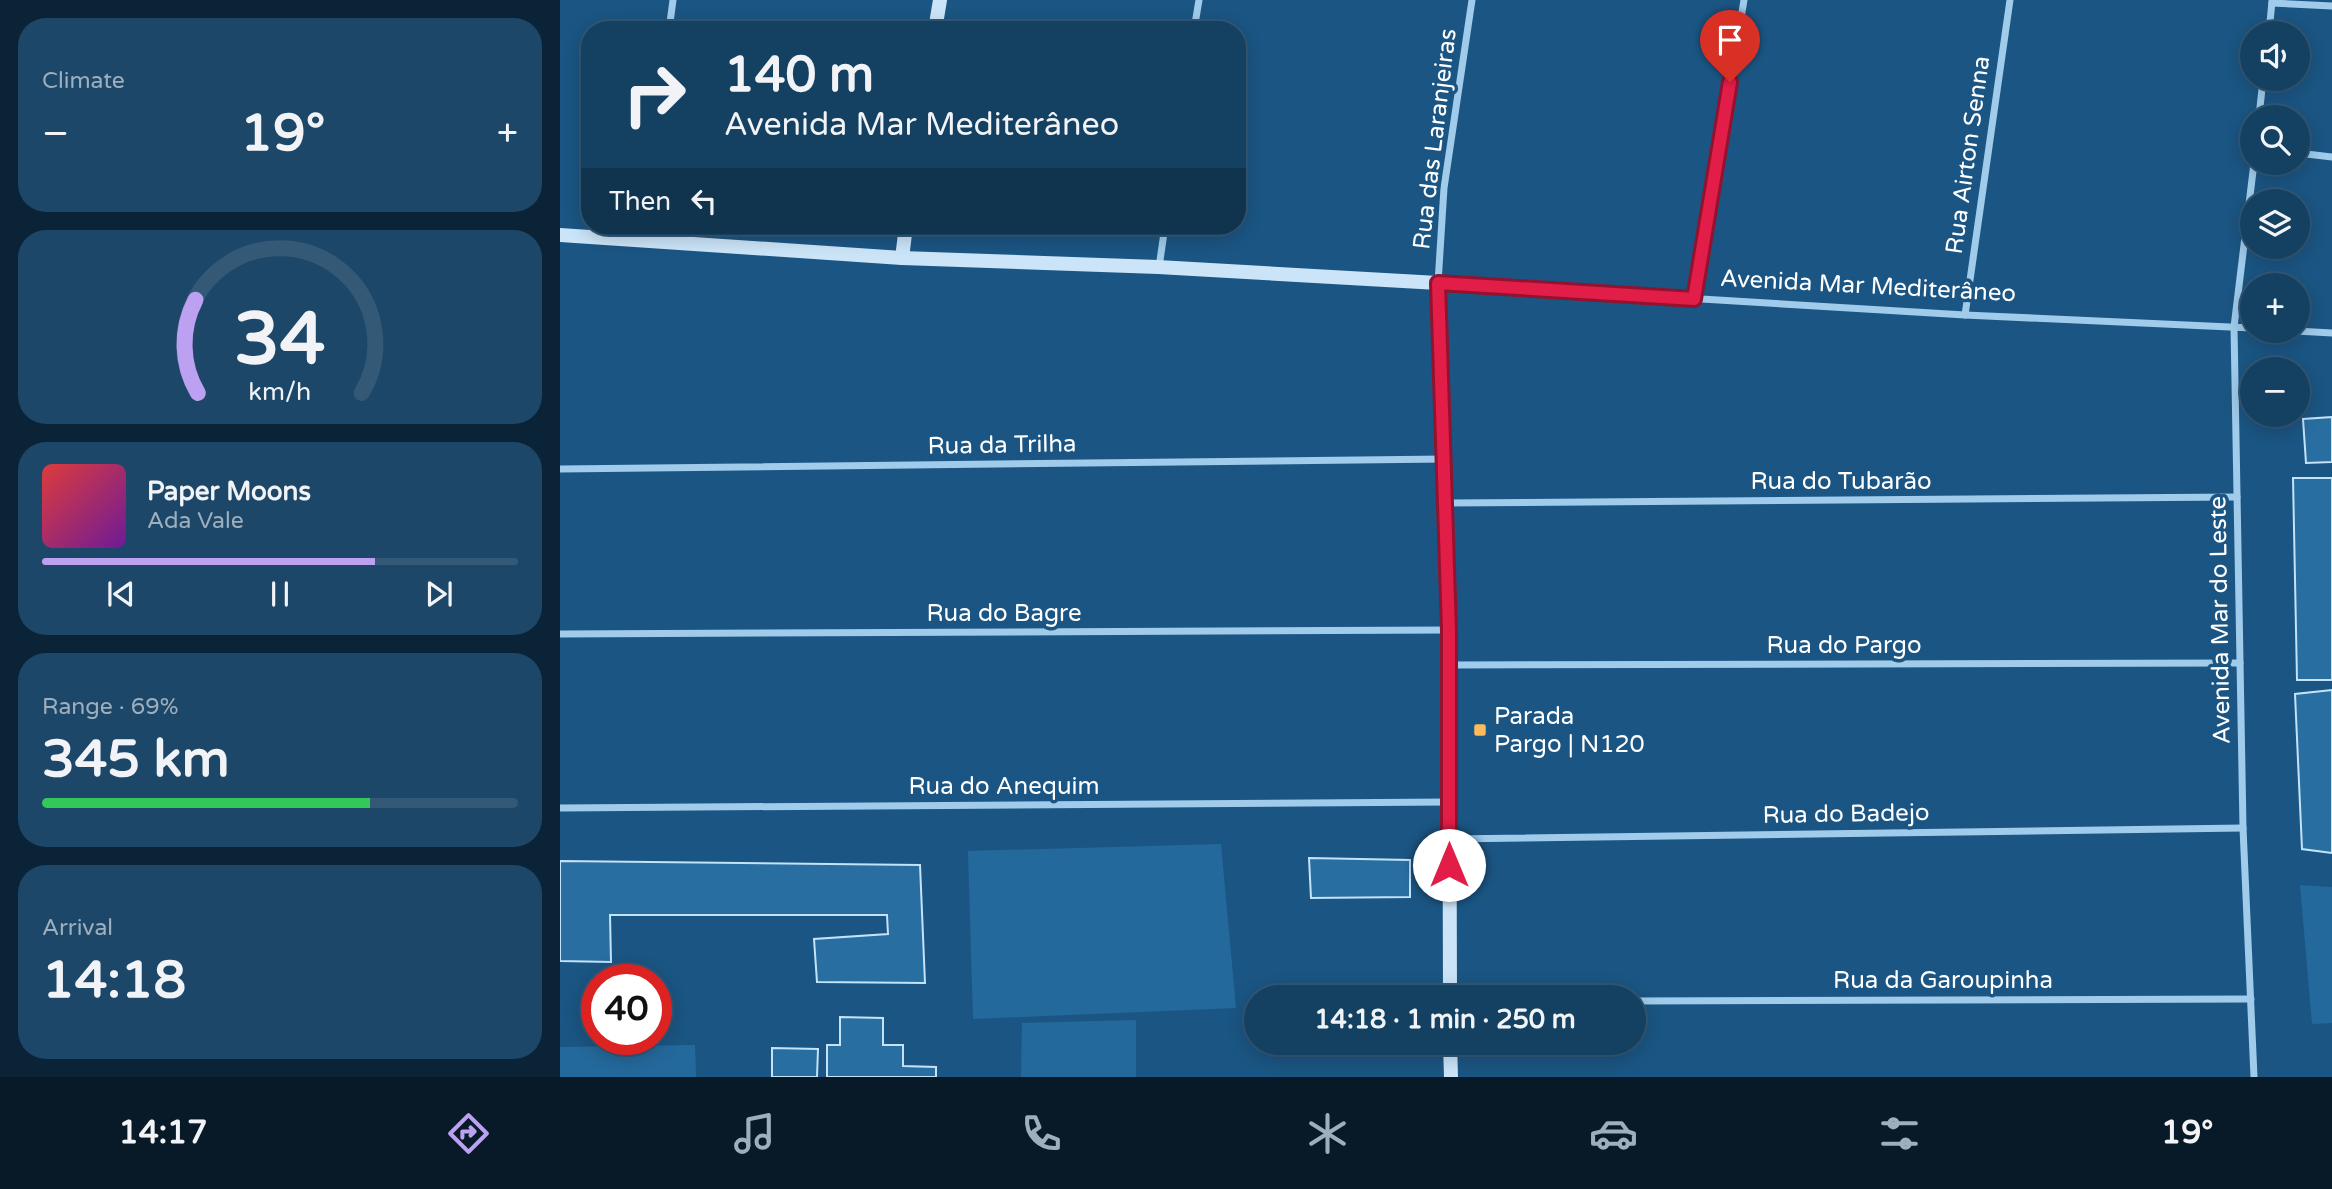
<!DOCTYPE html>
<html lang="en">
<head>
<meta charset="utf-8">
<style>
	:root { --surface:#144062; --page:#1d4768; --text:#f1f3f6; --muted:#9dafbe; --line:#335977; --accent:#bca0f2 }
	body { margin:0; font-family:"Varela Round",sans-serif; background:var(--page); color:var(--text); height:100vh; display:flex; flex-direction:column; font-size:26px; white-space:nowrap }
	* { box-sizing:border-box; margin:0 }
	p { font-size:23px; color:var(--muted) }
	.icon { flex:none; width:38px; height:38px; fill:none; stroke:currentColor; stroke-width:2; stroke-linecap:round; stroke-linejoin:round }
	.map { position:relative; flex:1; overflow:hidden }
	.side { display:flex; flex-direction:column; gap:18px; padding:18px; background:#0b2336; width:560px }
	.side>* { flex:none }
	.top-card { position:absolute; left:21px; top:21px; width:665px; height:214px; border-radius:28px; box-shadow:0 4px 18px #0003,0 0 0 2px var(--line); background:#144062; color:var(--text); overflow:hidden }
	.tools { position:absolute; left:1680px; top:21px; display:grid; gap:14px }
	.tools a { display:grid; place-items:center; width:70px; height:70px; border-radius:50%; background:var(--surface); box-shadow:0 4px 18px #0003,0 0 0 2px var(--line); font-size:35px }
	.speed { position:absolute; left:21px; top:964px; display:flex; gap:14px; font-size:35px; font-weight:700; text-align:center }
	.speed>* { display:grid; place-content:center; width:91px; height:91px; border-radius:50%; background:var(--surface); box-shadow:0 4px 18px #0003,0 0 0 2px var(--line); line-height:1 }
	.speed .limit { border:10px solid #d22; background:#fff; color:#111 }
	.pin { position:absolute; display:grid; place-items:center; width:60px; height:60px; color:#fff; margin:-72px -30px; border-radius:50% 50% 50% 0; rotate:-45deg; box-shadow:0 0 7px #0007 }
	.pin .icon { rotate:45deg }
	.me { position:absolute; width:77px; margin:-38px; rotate:0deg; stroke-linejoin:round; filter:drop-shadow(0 0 5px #0008) }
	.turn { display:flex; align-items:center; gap:24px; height:147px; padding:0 28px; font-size:32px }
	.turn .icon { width:91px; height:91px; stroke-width:2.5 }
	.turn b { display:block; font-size:49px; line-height:60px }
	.then { display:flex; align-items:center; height:66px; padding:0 28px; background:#0003; gap:14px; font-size:26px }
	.big { font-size:52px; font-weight:700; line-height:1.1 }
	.side .widget { flex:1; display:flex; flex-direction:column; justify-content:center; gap:10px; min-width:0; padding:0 24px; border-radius:28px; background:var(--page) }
	.side .dial { align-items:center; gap:0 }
	.dial svg { height:182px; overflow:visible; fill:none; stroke:var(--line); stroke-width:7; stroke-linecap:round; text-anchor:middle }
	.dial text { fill:var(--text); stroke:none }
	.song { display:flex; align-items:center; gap:21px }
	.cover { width:84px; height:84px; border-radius:10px; background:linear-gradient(135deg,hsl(0 70% 55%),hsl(280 70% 35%)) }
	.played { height:7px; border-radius:4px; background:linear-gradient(90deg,var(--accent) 70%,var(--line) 70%) }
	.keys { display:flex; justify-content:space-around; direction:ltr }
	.heat { display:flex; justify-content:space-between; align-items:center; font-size:38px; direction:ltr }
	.charge { height:10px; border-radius:5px; background:linear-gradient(90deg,#34c759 69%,var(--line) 0) }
	.trip { position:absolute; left:684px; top:985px; width:402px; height:70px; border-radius:35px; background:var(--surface); box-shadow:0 4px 18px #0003,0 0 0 2px var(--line); font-weight:700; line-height:70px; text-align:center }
	.tab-bar { display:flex; height:112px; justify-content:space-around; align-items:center; background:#081a27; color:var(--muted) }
	.tab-bar .icon { width:49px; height:49px }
	.tab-bar .selected { color:var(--accent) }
	.tab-bar b { font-size:32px; color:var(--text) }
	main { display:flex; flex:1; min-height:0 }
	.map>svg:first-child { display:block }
	.green { fill:#24699c }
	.building { fill:#296ea1; stroke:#c4e2f8; stroke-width:2 }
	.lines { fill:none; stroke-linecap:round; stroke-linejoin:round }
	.street { stroke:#a0cbeb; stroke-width:7 }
	.secondary { stroke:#cbe4f8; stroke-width:14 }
	.route-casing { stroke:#92132f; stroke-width:18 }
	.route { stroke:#e11d48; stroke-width:12 }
	.poi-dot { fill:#fcba5c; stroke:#1b5583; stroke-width:2.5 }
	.labels { text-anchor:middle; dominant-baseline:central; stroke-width:7; stroke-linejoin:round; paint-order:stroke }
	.street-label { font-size:24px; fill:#fff; stroke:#1b5583 }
	.poi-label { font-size:24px; fill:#fff; stroke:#1b5583; text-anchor:start }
</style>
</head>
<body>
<main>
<section class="side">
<div class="widget"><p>Climate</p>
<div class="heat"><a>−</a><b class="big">19°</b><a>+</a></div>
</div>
<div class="widget dial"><svg viewBox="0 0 100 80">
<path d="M14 69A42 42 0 1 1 86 69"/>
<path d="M14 69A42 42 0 0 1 13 28" stroke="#bca0f2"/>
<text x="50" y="56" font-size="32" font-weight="700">34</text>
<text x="50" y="72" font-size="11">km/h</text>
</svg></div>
<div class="widget">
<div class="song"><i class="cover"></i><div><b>Paper Moons</b><p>Ada Vale</p></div></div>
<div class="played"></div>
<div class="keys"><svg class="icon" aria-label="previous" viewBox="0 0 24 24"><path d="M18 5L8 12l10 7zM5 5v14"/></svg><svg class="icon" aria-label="pause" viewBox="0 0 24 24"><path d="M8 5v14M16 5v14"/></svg><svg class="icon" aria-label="next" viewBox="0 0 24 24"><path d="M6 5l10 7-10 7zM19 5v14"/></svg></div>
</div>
<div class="widget"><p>Range · 69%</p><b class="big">345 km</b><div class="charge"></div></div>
<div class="widget"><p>Arrival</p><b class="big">14:18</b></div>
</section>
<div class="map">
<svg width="1772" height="1077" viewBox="0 0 1772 1077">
	<rect width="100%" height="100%" fill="#1b5583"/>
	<g class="green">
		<polygon points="661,844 676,1008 413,1019 408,851"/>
		<polygon points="1740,885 1772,887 1772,1023 1752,1024"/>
		<polygon points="576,1020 576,1077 461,1077 462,1023"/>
		<polygon points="135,1045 136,1077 0,1077 0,1047"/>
	</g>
	<g class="building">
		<polygon points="1772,417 1772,462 1746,463 1743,419"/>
		<polygon points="1733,478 1772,478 1772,680 1737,680"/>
		<polygon points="1772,690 1772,853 1742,849 1735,694"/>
		<polygon points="749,858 850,860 850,897 751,898"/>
		<polygon points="0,861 360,865 365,983 257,982 254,939 328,934 327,915 50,915 51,962 0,961"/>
		<polygon points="280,1017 323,1018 323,1045 343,1045 343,1066 376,1067 376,1077 267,1077 267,1045 280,1045"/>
		<polygon points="212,1048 258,1049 257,1077 212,1077"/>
	</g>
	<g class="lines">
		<g class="street">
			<polyline points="912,0 884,188 878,283 1405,315 1692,328"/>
			<polyline points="1712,3 1772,6"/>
			<polyline points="109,30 113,0"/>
			<polyline points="634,30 639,0"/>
			<polyline points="1709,33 1712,1"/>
			<polyline points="1699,117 1703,79"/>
			<polyline points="1738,153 1772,157"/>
			<polyline points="1694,163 1674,327 1683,828 1694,1077"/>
			<polyline points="80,240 82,226"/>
			<polyline points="599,267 605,226"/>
			<polyline points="1134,299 1184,0"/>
			<polyline points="1405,315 1450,0"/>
			<polyline points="1736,331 1772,333"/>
			<polyline points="0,469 885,459"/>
			<polyline points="885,503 1677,497"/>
			<polyline points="0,634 889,630"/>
			<polyline points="889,665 1680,663"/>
			<polyline points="0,808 889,802"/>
			<polyline points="889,839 1683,828"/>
			<polyline points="1074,1001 1691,999"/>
		</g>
		<g class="secondary">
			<polyline points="375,30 380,0"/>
			<polyline points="0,235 342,258 598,267 878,283 889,630 890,998"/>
			<polyline points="342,258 346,226"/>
			<polyline points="890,1043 891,1077"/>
		</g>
	</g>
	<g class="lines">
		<g class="route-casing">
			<polyline id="route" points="889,865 889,631 878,283 1134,299 1170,82"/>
		</g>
		<use href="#route" class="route"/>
	</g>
	<rect class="poi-dot" x="913" y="723" width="14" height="14" rx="3.5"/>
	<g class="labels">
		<g class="street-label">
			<text transform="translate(875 139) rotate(-83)">Rua das Laranjeiras</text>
			<text transform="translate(1408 155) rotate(-82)">Rua Airton Senna</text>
			<text transform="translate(1308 286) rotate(3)">Avenida Mar Mediterâneo</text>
			<text transform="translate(442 445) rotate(-1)">Rua da Trilha</text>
			<text x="1281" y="481">Rua do Tubarão</text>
			<text x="444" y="613">Rua do Bagre</text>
			<text transform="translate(1660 620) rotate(-91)">Avenida Mar do Leste</text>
			<text x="1284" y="645">Rua do Pargo</text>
			<text x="444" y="786">Rua do Anequim</text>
			<text transform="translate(1286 814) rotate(-1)">Rua do Badejo</text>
			<text x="1383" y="980">Rua da Garoupinha</text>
		</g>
		<g class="poi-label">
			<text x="934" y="716">Parada<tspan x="934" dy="28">Pargo | N120</tspan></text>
		</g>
	</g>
</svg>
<div class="tools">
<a><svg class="icon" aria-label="sound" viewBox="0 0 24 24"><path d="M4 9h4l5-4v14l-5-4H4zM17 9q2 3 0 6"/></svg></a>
<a><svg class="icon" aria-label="search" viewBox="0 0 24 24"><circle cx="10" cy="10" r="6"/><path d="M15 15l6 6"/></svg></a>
<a><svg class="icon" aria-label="layers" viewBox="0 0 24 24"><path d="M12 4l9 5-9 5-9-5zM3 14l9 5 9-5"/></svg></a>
<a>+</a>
<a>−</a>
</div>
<div class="speed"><div class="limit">40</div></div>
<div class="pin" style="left:1170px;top:82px;background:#d93025"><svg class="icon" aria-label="arrive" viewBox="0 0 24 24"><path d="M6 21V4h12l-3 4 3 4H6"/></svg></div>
<svg class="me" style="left:889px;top:865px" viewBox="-20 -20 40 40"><circle r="19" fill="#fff"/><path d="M0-13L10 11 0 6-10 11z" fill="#e11d48"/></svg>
<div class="trip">14:18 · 1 min · 250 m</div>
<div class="top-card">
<div class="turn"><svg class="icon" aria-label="right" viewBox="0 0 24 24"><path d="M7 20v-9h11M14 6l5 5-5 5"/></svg><div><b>140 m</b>Avenida Mar Mediterâneo</div></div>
<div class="then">Then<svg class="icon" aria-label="left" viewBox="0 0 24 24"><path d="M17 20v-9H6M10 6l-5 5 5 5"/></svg></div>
</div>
</div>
</main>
<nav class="tab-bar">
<b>14:17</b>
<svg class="icon selected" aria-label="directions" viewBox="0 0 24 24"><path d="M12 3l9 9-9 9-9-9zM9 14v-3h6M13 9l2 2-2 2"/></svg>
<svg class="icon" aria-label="music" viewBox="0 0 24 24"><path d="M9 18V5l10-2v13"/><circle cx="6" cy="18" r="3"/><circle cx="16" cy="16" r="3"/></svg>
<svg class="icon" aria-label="phone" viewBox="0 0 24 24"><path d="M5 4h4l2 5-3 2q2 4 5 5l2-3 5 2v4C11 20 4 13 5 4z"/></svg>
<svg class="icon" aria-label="climate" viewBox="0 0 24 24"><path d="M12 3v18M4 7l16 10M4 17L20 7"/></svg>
<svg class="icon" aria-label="car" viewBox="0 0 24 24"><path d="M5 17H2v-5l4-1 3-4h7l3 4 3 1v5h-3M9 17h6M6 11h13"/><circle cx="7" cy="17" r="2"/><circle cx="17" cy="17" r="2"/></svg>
<svg class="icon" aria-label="filters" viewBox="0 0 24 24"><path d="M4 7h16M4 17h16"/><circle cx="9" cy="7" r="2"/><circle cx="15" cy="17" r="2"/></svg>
<b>19°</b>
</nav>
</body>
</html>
